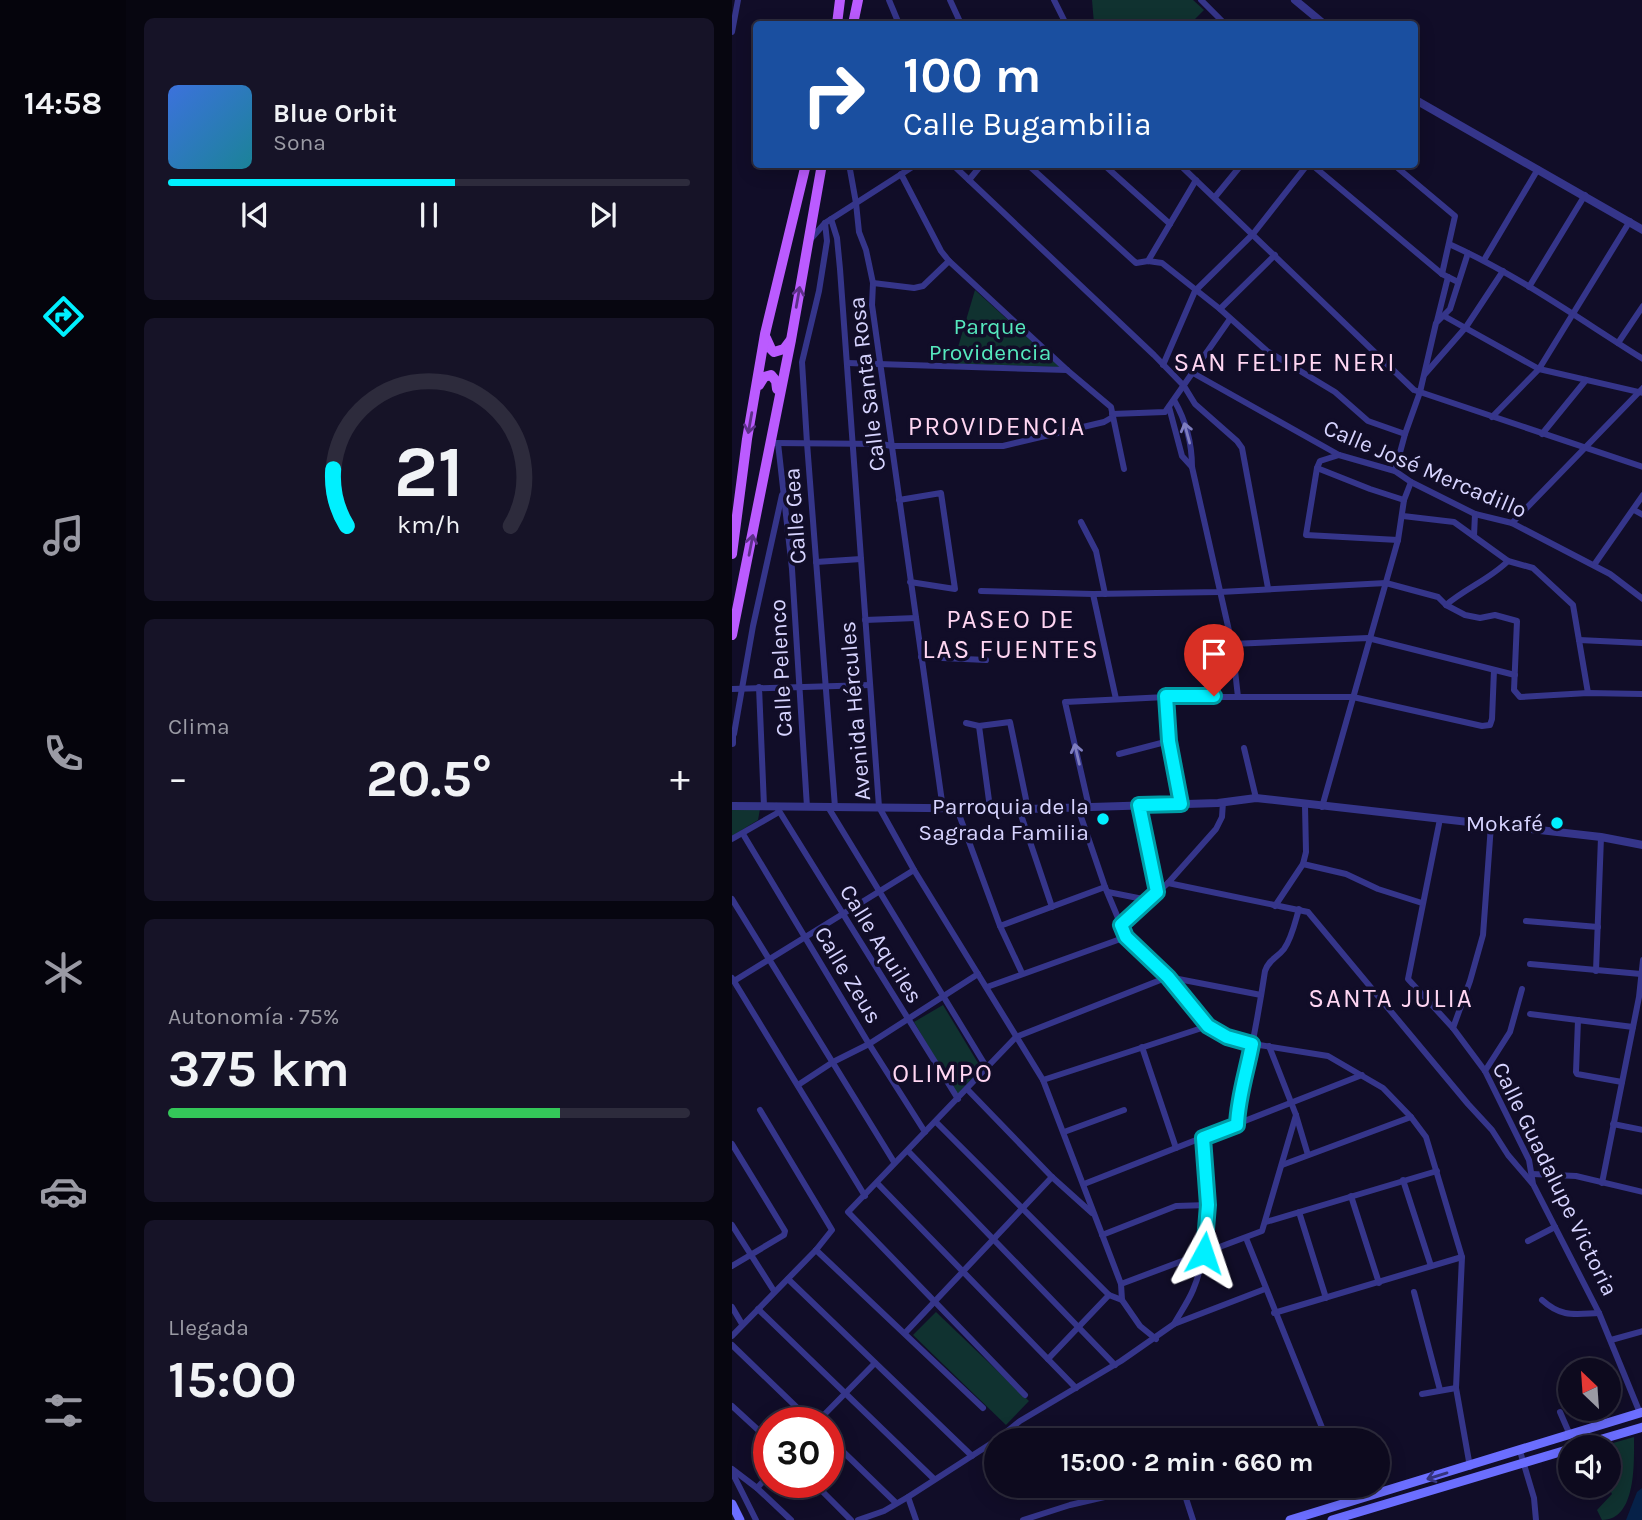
<!DOCTYPE html>
<html lang="es">
<head>
<meta charset="utf-8">
<style>
	:root { --surface:#0d0a1e; --page:#161327; --text:#f1f3f6; --muted:#9a9aa4; --line:#2d2b3c; --accent:#00f0ff }
	body { margin:0; font-family:Karla,sans-serif; background:var(--page); color:var(--text); height:100vh; display:flex; flex-direction:column; font-size:26px; white-space:nowrap }
	* { box-sizing:border-box; margin:0 }
	p { font-size:23px; color:var(--muted) }
	.icon { flex:none; width:38px; height:38px; fill:none; stroke:currentColor; stroke-width:2; stroke-linecap:round; stroke-linejoin:round }
	.map { position:relative; flex:1; overflow:hidden }
	.drawer { display:flex; flex-direction:column; gap:18px; padding:18px; background:#070610; width:606px }
	.drawer>* { flex:none }
	.guide { position:absolute; left:21px; top:21px; width:665px; height:147px; border-radius:7px; box-shadow:0 4px 18px #0003,0 0 0 2px var(--line); background:#1a4fa0; color:#fff; overflow:hidden }
	.needle { width:46px; rotate:335deg }
	.controls { position:absolute; left:826px; top:1358px; display:grid; gap:14px }
	.controls a { display:grid; place-items:center; width:63px; height:63px; border-radius:50%; background:var(--surface); box-shadow:0 4px 18px #0003,0 0 0 2px var(--line); font-size:35px }
	.speed { position:absolute; left:21px; top:1407px; display:flex; gap:14px; font-size:35px; font-weight:700; text-align:center }
	.speed>* { display:grid; place-content:center; width:91px; height:91px; border-radius:50%; background:var(--surface); box-shadow:0 4px 18px #0003,0 0 0 2px var(--line); line-height:1 }
	.speed .limit { border:10px solid #d22; background:#fff; color:#111 }
	.pin { position:absolute; display:grid; place-items:center; width:60px; height:60px; color:#fff; margin:-72px -30px; border-radius:50% 50% 50% 0; rotate:-45deg; box-shadow:0 0 7px #0007 }
	.pin .icon { rotate:45deg }
	.me { position:absolute; width:77px; margin:-38px; rotate:5deg; stroke-linejoin:round; filter:drop-shadow(0 0 5px #0008) }
	.turn { display:flex; align-items:center; gap:24px; height:147px; padding:0 35px; font-size:32px }
	.turn .icon { width:91px; height:91px; stroke-width:2.5 }
	.turn b { display:block; font-size:49px; line-height:60px }
	.big { font-size:52px; font-weight:700; line-height:1.1 }
	.drawer .tile { flex:1; display:flex; flex-direction:column; justify-content:center; gap:10px; min-width:0; padding:0 24px; border-radius:10px; background:var(--page) }
	.drawer .dial { align-items:center; gap:0 }
	.dial svg { height:182px; overflow:visible; fill:none; stroke:var(--line); stroke-width:7; stroke-linecap:round; text-anchor:middle }
	.dial text { fill:var(--text); stroke:none }
	.song { display:flex; align-items:center; gap:21px }
	.cover { width:84px; height:84px; border-radius:10px; background:linear-gradient(135deg,hsl(220 70% 55%),hsl(190 70% 35%)) }
	.played { height:7px; border-radius:4px; background:linear-gradient(90deg,var(--accent) 55%,var(--line) 55%) }
	.keys { display:flex; justify-content:space-around; direction:ltr }
	.heat { display:flex; justify-content:space-between; align-items:center; font-size:38px; direction:ltr }
	.charge { height:10px; border-radius:5px; background:linear-gradient(90deg,#34c759 75%,var(--line) 0) }
	.trip { position:absolute; left:252px; top:1428px; width:406px; height:70px; border-radius:35px; background:var(--surface); box-shadow:0 4px 18px #0003,0 0 0 2px var(--line); font-weight:700; line-height:70px; text-align:center }
	main { display:flex; flex:1; min-height:0 }
	.tabs { display:flex; flex-direction:column; width:126px; justify-content:space-around; align-items:center; background:#05040c; color:var(--muted) }
	.tabs .icon { width:49px; height:49px }
	.tabs .selected { color:var(--accent) }
	.tabs b { font-size:32px; color:var(--text) }
	.map>svg:first-child { display:block }
	.green { fill:#103230 }
	.water { fill:#062148 }
	.lines { fill:none; stroke-linecap:round; stroke-linejoin:round }
	.minor { stroke:#35358a; stroke-width:6 }
	.tertiary { stroke:#35358a; stroke-width:8 }
	.secondary { stroke:#6b6eff; stroke-width:9 }
	.primary { stroke:#bb5bff; stroke-width:10 }
	.oneway { stroke:#5d3089 }
	.oneway2 { stroke:#7e7dbf }
	.oneway3 { stroke:#35347e }
	.route-casing { stroke:#009ca6; stroke-width:18 }
	.route { stroke:#00f0ff; stroke-width:12 }
	.poi-dot { fill:#00f0ff; stroke:#110d28; stroke-width:2.5 }
	.labels { text-anchor:middle; dominant-baseline:central; stroke-width:7; stroke-linejoin:round; paint-order:stroke }
	.park-label { font-size:23px; fill:#56e9be; stroke:#110d28 }
	.street-label { font-size:23px; fill:#d7d4ff; stroke:#110d28 }
	.poi-label { font-size:23px; fill:#d7d4ff; stroke:#110d28; text-anchor:end }
	.quarter-label { font-size:26px; letter-spacing:2px; fill:#ffd6f2; stroke:#110d28 }
</style>
</head>
<body>
<main>
<nav class="tabs">
<b>14:58</b>
<svg class="icon selected" aria-label="directions" viewBox="0 0 24 24"><path d="M12 3l9 9-9 9-9-9zM9 14v-3h6M13 9l2 2-2 2"/></svg>
<svg class="icon" aria-label="music" viewBox="0 0 24 24"><path d="M9 18V5l10-2v13"/><circle cx="6" cy="18" r="3"/><circle cx="16" cy="16" r="3"/></svg>
<svg class="icon" aria-label="phone" viewBox="0 0 24 24"><path d="M5 4h4l2 5-3 2q2 4 5 5l2-3 5 2v4C11 20 4 13 5 4z"/></svg>
<svg class="icon" aria-label="climate" viewBox="0 0 24 24"><path d="M12 3v18M4 7l16 10M4 17L20 7"/></svg>
<svg class="icon" aria-label="car" viewBox="0 0 24 24"><path d="M5 17H2v-5l4-1 3-4h7l3 4 3 1v5h-3M9 17h6M6 11h13"/><circle cx="7" cy="17" r="2"/><circle cx="17" cy="17" r="2"/></svg>
<svg class="icon" aria-label="filters" viewBox="0 0 24 24"><path d="M4 7h16M4 17h16"/><circle cx="9" cy="7" r="2"/><circle cx="15" cy="17" r="2"/></svg>
</nav>
<section class="drawer">
<div class="tile">
<div class="song"><i class="cover"></i><div><b>Blue Orbit</b><p>Sona</p></div></div>
<div class="played"></div>
<div class="keys"><svg class="icon" aria-label="previous" viewBox="0 0 24 24"><path d="M18 5L8 12l10 7zM5 5v14"/></svg><svg class="icon" aria-label="pause" viewBox="0 0 24 24"><path d="M8 5v14M16 5v14"/></svg><svg class="icon" aria-label="next" viewBox="0 0 24 24"><path d="M6 5l10 7-10 7zM19 5v14"/></svg></div>
</div>
<div class="tile dial"><svg viewBox="0 0 100 80">
<path d="M14 69A42 42 0 1 1 86 69"/>
<path d="M14 69A42 42 0 0 1 8 44" stroke="#00f0ff"/>
<text x="50" y="56" font-size="32" font-weight="700">21</text>
<text x="50" y="72" font-size="11">km/h</text>
</svg></div>
<div class="tile"><p>Clima</p>
<div class="heat"><a>−</a><b class="big">20.5°</b><a>+</a></div>
</div>
<div class="tile"><p>Autonomía · 75%</p><b class="big">375 km</b><div class="charge"></div></div>
<div class="tile"><p>Llegada</p><b class="big">15:00</b></div>
</section>
<div class="map">
<svg width="911" height="1520" viewBox="0 0 911 1520">
	<rect width="100%" height="100%" fill="#110d28"/>
	<g class="green">
		<polygon points="360,0 461,0 472,10 458,24 362,24"/>
		<polygon points="243,290 328,367 221,364"/>
		<polygon points="28,809 26,820 0,836 0,810"/>
		<polygon points="211,1005 249,1068 225,1095 182,1022"/>
		<polygon points="204,1312 297,1401 274,1425 181,1335"/>
		<path d="M902 1437C902 1461 905 1520 870 1520L865 1510 880 1494 876 1486 877 1447H867Z"/>
	</g>
	<polygon class="water" points="910,1488 910,1520 894,1520 905,1492"/>
	<g class="lines">
		<g class="minor">
			<polyline points="157,0 167,24"/>
			<polyline points="218,0 229,24"/>
			<polyline points="322,0 334,24"/>
			<polyline points="469,0 493,24"/>
			<polyline points="0,32 6,0"/>
			<polyline points="117,164 124,203 127,232 134,250 141,283 140,305 211,809"/>
			<polyline points="220,164 422,355 452,386 463,404 505,441 510,448 536,588"/>
			<polyline points="295,164 404,263 416,261 430,263 488,309 535,351 603,392 636,421 673,434"/>
			<polyline points="371,164 438,224"/>
			<polyline points="447,164 682,390 911,467"/>
			<polyline points="579,164 710,274 726,282"/>
			<polyline points="661,164 723,216 710,274"/>
			<polyline points="169,174 209,251 217,261 335,370 379,407 392,469"/>
			<polyline points="237,180 250,164"/>
			<polyline points="483,197 510,164"/>
			<polyline points="99,219 105,238 108,269 147,807 182,870 311,1080 389,1284 390,1300 408,1326 424,1339"/>
			<polyline points="93,223 95,241 87,291 70,362 75,443 103,807"/>
			<polyline points="77,241 93,223 185,164"/>
			<path d="M717 244C786 275 847 319 911 359"/>
			<polyline points="752,260 806,169"/>
			<polyline points="416,261 464,180"/>
			<polyline points="141,283 182,288 191,286 217,261"/>
			<polyline points="797,287 853,195"/>
			<polyline points="488,309 543,255"/>
			<polyline points="712,316 807,369 911,393"/>
			<polyline points="705,321 716,277"/>
			<polyline points="886,343 911,306"/>
			<polyline points="115,363 335,370"/>
			<polyline points="431,365 463,291 521,234 576,164"/>
			<polyline points="461,373 607,455 663,471 679,482 743,514 780,523 878,574 911,599"/>
			<polyline points="693,374 734,327 771,271"/>
			<path d="M442 400C454 421 460 443 460 467L500 644 506 697"/>
			<polyline points="437,407 450,456 460,467"/>
			<polyline points="380,414 433,412 498,319"/>
			<polyline points="760,417 807,369 898,221"/>
			<polyline points="810,434 854,380"/>
			<polyline points="42,443 150,444 159,446 271,446 372,422 379,418"/>
			<polyline points="46,443 60,569 75,807"/>
			<polyline points="607,455 588,461 585,468 574,535 666,540"/>
			<polyline points="585,468 638,489 672,500"/>
			<polyline points="663,471 673,434 688,392 704,323 718,309 736,253"/>
			<polyline points="167,500 209,493 223,589 178,582"/>
			<polyline points="902,510 911,515"/>
			<polyline points="671,516 722,522 776,561 801,568 841,605 856,693"/>
			<polyline points="349,522 364,551 373,594"/>
			<polyline points="780,523 911,388"/>
			<polyline points="742,536 743,514"/>
			<polyline points="84,562 129,559"/>
			<polyline points="862,565 911,495"/>
			<polyline points="249,591 361,594 488,592 654,583 706,597 714,605 733,615 748,618 763,615 785,621 782,690 788,697 856,693 911,694"/>
			<polyline points="361,594 384,699"/>
			<path d="M714 605C734 588 758 579 776 561"/>
			<polyline points="133,620 184,618"/>
			<polyline points="847,640 911,643"/>
			<polyline points="500,644 636,638 783,675"/>
			<polyline points="189,657 254,660"/>
			<polyline points="27,687 32,806"/>
			<polyline points="0,689 138,685"/>
			<polyline points="434,697 437,741 449,804"/>
			<polyline points="234,723 247,726 278,722 296,809"/>
			<polyline points="247,726 258,808"/>
			<polyline points="2,734 21,626 50,495"/>
			<polyline points="512,748 524,798"/>
			<polyline points="387,754 437,741"/>
			<polyline points="407,805 425,892"/>
			<polyline points="44,806 226,1099"/>
			<polyline points="96,807 255,1068"/>
			<polyline points="357,807 333,702 434,697 621,697 750,726 758,725 760,719 762,670"/>
			<polyline points="590,807 666,540 672,500 679,482"/>
			<polyline points="346,808 373,887 394,937 436,977 476,1026 495,1037 521,1044 596,1056 651,1088 679,1117 694,1137 730,1257 724,1388 738,1467"/>
			<polyline points="225,809 268,926 290,973"/>
			<polyline points="287,809 320,907"/>
			<polyline points="708,819 676,979 721,1028 753,1071 797,1160 801,1184 867,1313 908,1413"/>
			<polyline points="11,834 137,1044 193,1132"/>
			<polyline points="0,839 47,812"/>
			<polyline points="571,864 614,874 646,889 690,903"/>
			<polyline points="436,883 576,912 736,1104 760,1130 776,1155 800,1183"/>
			<polyline points="376,892 416,900"/>
			<polyline points="0,899 162,1162"/>
			<polyline points="543,906 571,864 574,852 573,806"/>
			<polyline points="794,921 866,927"/>
			<polyline points="389,925 436,883 484,829 490,817 491,802"/>
			<polyline points="268,926 373,887"/>
			<polyline points="798,964 909,974"/>
			<polyline points="864,971 869,837"/>
			<polyline points="0,978 133,1196"/>
			<polyline points="2,981 182,870"/>
			<polyline points="255,987 394,937"/>
			<polyline points="798,1014 901,1027"/>
			<polyline points="846,1020 844,1072 845,1074 890,1082"/>
			<polyline points="721,1028 738,981 751,935 759,825"/>
			<polyline points="537,1046 564,1115 576,1155"/>
			<polyline points="410,1047 444,1148"/>
			<polyline points="753,1071 778,1032 790,989"/>
			<polyline points="311,1080 476,1026"/>
			<polyline points="66,1085 101,1062 137,1044 246,974"/>
			<polyline points="235,1089 320,1177 360,1213"/>
			<polyline points="204,1122 377,1295 390,1300"/>
			<polyline points="881,1124 911,1130"/>
			<path d="M505 1125C505 1105 511 1089 515 1070 522 1037 528 1004 533 971 537 959 545 958 552 949 560 938 563 922 567 909"/>
			<polyline points="332,1132 392,1110"/>
			<polyline points="0,1144 53,1231 52,1235 0,1266"/>
			<polyline points="176,1151 383,1365"/>
			<polyline points="550,1165 679,1117"/>
			<polyline points="800,1174 844,1176 911,1192"/>
			<polyline points="671,1180 699,1266"/>
			<polyline points="145,1183 344,1388"/>
			<polyline points="870,1183 907,997 911,960"/>
			<polyline points="352,1184 630,1075"/>
			<polyline points="619,1196 647,1283"/>
			<polyline points="567,1212 594,1298"/>
			<polyline points="534,1222 705,1171"/>
			<polyline points="0,1225 42,1291"/>
			<polyline points="370,1235 444,1206 476,1205"/>
			<polyline points="514,1238 595,1440"/>
			<polyline points="796,1241 823,1227"/>
			<polyline points="84,1250 251,1408"/>
			<polyline points="56,1279 240,1456"/>
			<polyline points="389,1284 530,1231 564,1115"/>
			<polyline points="682,1292 708,1390"/>
			<path d="M810 1300C830 1318 843 1314 867 1313"/>
			<polyline points="0,1307 10,1324"/>
			<polyline points="26,1309 202,1479"/>
			<polyline points="542,1313 730,1257"/>
			<path d="M442 1324C448 1313 456 1302 461 1290 481 1242 475 1189 471 1137"/>
			<polyline points="173,1333 320,1177"/>
			<polyline points="0,1336 84,1250 100,1230 28,1110"/>
			<polyline points="879,1340 911,1331"/>
			<polyline points="0,1345 81,1423"/>
			<polyline points="316,1359 377,1295"/>
			<polyline points="690,1394 724,1388"/>
			<polyline points="293,1395 116,1212 284,1037 436,977 529,995"/>
			<polyline points="0,1406 37,1440"/>
			<polyline points="867,1409 872,1424"/>
			<polyline points="828,1412 838,1435"/>
			<polyline points="84,1423 143,1363"/>
			<polyline points="96,1437 164,1503"/>
			<polyline points="788,1451 802,1498 804,1520"/>
			<polyline points="0,1469 25,1488 59,1520"/>
			<polyline points="0,1472 24,1520"/>
			<polyline points="81,1482 119,1520"/>
			<polyline points="450,1486 461,1520"/>
			<polyline points="613,1486 620,1502"/>
			<polyline points="25,1488 37,1475"/>
			<polyline points="176,1497 184,1520"/>
			<polyline points="126,1520 152,1511 176,1497 263,1441 288,1421 389,1361 442,1324 533,1289"/>
			<polyline points="291,1520 338,1505 420,1486"/>
		</g>
		<g class="tertiary">
			<polyline points="563,0 592,24"/>
			<polyline points="682,99 911,230"/>
			<polyline points="0,733 0,743"/>
			<polyline points="0,806 296,809 486,803 524,798 869,837 911,845"/>
		</g>
		<g class="secondary">
			<polyline points="843,1447 911,1427"/>
			<polyline points="0,1504 8,1520"/>
			<polyline points="558,1520 911,1412"/>
			<polyline points="600,1520 838,1449"/>
		</g>
		<g class="primary">
			<polyline points="105,24 108,0"/>
			<polyline points="121,24 126,0"/>
			<polyline points="34,338 39,349 42,352 52,349 58,341"/>
			<polyline points="27,385 32,377 39,375 44,381 45,389"/>
			<polyline points="0,554 15,439 33,334 74,164"/>
			<polyline points="0,635 59,340 90,164"/>
		</g>
	</g>
	<defs><path id="oneway-shaft" d="M-6 0H5M1.5-3L5.5 0L1.5 3" fill="none" stroke-width="1.6" stroke-linecap="round" stroke-linejoin="round" transform="scale(1.75)"/></defs>
	<g class="oneway">
		<use href="#oneway-shaft" transform="translate(66 297) rotate(-80)"/>
		<use href="#oneway-shaft" transform="translate(18 423) rotate(100)"/>
		<use href="#oneway-shaft" transform="translate(19 545) rotate(-79)"/>
	</g>
	<g class="oneway2">
		<use href="#oneway-shaft" transform="translate(455 433) rotate(-105)"/>
		<use href="#oneway-shaft" transform="translate(345 754) rotate(-103)"/>
	</g>
	<use class="oneway3" href="#oneway-shaft" transform="translate(705 1476) rotate(163)"/>
	<g class="lines">
		<g class="route-casing">
			<path id="route" d="M472 1253 476 1205 471 1138 505 1125C506 1097 515 1071 520 1044L495 1037 476 1026 436 977 394 937 389 925 425 892 407 805 449 804 437 741 434 696H482"/>
		</g>
		<use href="#route" class="route"/>
	</g>
	<g class="poi-dot">
		<circle cx="371" cy="819" r="7"/>
		<circle cx="825" cy="823" r="7"/>
	</g>
	<g class="labels">
		<g class="park-label">
			<text x="258" y="326">Parque<tspan x="258" dy="26">Providencia</tspan></text>
		</g>
		<g class="street-label">
			<text transform="translate(135 384) rotate(-97)">Calle Santa Rosa</text>
			<text transform="translate(693 469) rotate(23)">Calle José Mercadillo</text>
			<text transform="translate(63 516) rotate(-94)">Calle Gea</text>
			<text transform="translate(49 668) rotate(-93)">Calle Pelenco</text>
			<text transform="translate(123 711) rotate(-95)">Avenida Hércules</text>
			<text transform="translate(149 944) rotate(58)">Calle Aquiles</text>
			<text transform="translate(116 975) rotate(59)">Calle Zeus</text>
			<text transform="translate(823 1179) rotate(64)">Calle Guadalupe Victoria</text>
		</g>
		<g class="poi-label">
			<text x="357" y="806">Parroquia de la<tspan x="357" dy="26">Sagrada Familia</tspan></text>
			<text x="811" y="823">Mokafé</text>
		</g>
		<g class="quarter-label">
			<text x="553" y="362">SAN FELIPE NERI</text>
			<text x="265" y="426">PROVIDENCIA</text>
			<text x="279" y="619">PASEO DE<tspan x="279" dy="30">LAS FUENTES</tspan></text>
			<text x="659" y="998">SANTA JULIA</text>
			<text x="211" y="1073">OLIMPO</text>
		</g>
	</g>
</svg>
<div class="controls">
<a><svg class="needle" viewBox="-14 -14 28 28"><path d="M0-13l5 13h-10z" fill="#e53935"/><path d="M0 13l5-13h-10z" fill="#9a9aa4"/></svg></a>
<a><svg class="icon" aria-label="sound" viewBox="0 0 24 24"><path d="M4 9h4l5-4v14l-5-4H4zM17 9q2 3 0 6"/></svg></a>
</div>
<div class="speed"><div class="limit">30</div></div>
<div class="pin" style="left:482px;top:696px;background:#d93025"><svg class="icon" aria-label="arrive" viewBox="0 0 24 24"><path d="M6 21V4h12l-3 4 3 4H6"/></svg></div>
<svg class="me" style="left:472px;top:1253px" viewBox="-20 -20 40 40"><path d="M0-17L14 15 0 8-14 15z" fill="#00f0ff" stroke="#fff" stroke-width="4"/></svg>
<div class="trip">15:00 · 2 min · 660 m</div>
<div class="guide">
<div class="turn"><svg class="icon" aria-label="right" viewBox="0 0 24 24"><path d="M7 20v-9h11M14 6l5 5-5 5"/></svg><div><b>100 m</b>Calle Bugambilia</div></div>
</div>
</div>
</main>
</body>
</html>
